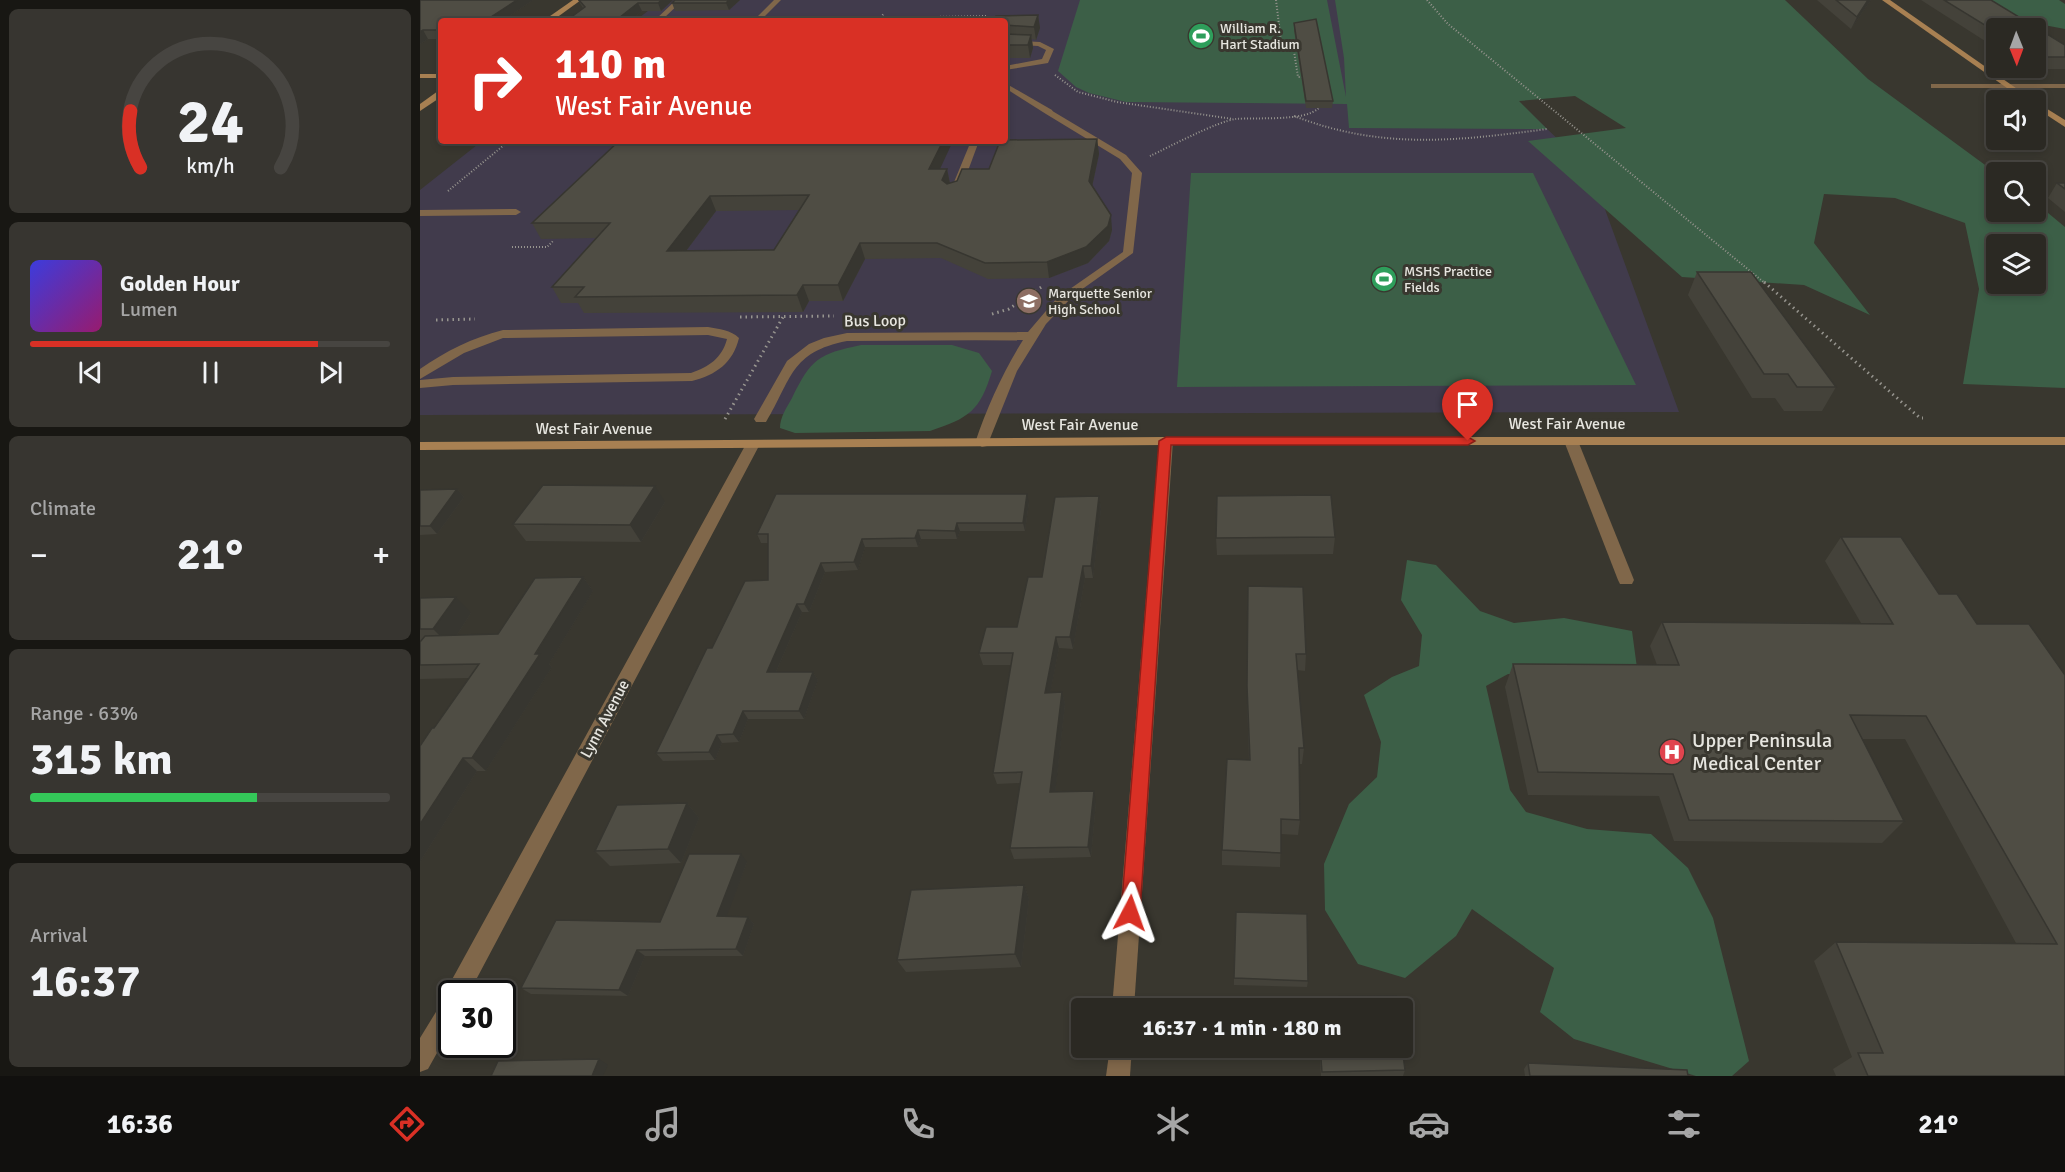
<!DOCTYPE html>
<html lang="en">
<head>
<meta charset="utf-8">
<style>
	:root { --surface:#2b2923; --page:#373530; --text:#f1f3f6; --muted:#a6a6a6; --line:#474541; --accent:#d93025 }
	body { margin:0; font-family:Signika,sans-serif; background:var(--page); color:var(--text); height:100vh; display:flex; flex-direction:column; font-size:22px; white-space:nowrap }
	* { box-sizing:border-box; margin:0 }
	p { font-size:20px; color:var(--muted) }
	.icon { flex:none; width:33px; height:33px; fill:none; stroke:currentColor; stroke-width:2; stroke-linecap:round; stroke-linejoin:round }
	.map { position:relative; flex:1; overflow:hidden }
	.details { display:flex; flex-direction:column; gap:9px; padding:9px; background:#181713; width:420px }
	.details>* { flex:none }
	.top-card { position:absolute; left:18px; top:18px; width:570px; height:126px; border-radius:6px; box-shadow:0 3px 9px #0003,0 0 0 2px var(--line); background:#d93025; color:#fff; overflow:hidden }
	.needle { width:39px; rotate:179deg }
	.fabs { position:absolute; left:1566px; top:18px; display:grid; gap:12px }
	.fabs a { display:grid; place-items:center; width:60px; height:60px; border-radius:6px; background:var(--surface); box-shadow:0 3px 9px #0003,0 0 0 2px var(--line); font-size:30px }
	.speed { position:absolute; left:18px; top:980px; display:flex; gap:12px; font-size:30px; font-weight:700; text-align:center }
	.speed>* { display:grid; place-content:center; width:78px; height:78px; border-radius:50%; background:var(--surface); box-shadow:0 3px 9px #0003,0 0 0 2px var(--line); line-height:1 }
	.speed .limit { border:3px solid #111; border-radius:9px; background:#fff; color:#111 }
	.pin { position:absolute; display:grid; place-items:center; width:51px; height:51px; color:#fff; margin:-62px -26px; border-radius:50% 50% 50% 0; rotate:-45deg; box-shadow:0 0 6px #0007 }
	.pin .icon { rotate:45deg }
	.me { position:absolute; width:66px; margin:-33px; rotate:4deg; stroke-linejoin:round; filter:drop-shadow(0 0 4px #0008) }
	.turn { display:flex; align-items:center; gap:21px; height:126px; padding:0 18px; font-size:27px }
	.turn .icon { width:78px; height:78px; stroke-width:2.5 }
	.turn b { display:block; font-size:42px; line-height:51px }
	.big { font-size:45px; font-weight:700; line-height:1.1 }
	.details .card { flex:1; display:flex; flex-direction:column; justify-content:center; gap:9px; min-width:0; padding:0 21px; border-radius:9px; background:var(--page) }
	.details .dial { align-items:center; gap:0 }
	.dial svg { height:156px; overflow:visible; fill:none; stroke:var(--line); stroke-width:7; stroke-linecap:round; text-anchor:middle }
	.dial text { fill:var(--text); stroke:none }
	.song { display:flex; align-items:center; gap:18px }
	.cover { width:72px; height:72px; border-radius:9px; background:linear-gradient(135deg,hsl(240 70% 55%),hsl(320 70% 35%)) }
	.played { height:6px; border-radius:3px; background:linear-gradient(90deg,var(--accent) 80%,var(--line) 80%) }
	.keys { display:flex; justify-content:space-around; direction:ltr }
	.heat { display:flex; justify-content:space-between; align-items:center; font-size:33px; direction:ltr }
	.charge { height:9px; border-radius:4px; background:linear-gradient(90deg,#34c759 63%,var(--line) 0) }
	.trip { position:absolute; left:651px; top:998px; width:342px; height:60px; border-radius:6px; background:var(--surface); box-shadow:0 3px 9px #0003,0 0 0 2px var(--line); font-weight:700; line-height:60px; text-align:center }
	.tabs { display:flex; height:96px; justify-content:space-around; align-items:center; background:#11100e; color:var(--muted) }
	.tabs .icon { width:42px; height:42px }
	.tabs .current { color:var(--accent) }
	.tabs b { font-size:27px; color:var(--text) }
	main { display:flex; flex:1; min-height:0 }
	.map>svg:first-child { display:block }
	.education { fill:#413b4c }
	.green { fill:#3c5f47; fill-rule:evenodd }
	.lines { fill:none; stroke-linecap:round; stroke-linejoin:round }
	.path-far1 { stroke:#97958f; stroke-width:2; stroke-dasharray:1 2; stroke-linecap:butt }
	.path { stroke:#97958f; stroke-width:3; stroke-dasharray:1.5 4; stroke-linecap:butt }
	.lane { fill:#80674a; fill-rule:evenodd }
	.street { fill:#80674a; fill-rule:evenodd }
	.secondary { fill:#a88052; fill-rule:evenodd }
	.wall { fill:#44423a; fill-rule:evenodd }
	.shaded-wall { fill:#373630 }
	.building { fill:#4f4d44; stroke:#373630; stroke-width:1.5; fill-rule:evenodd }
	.route { fill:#d93025; stroke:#8d1f18; stroke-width:1.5 }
	.labels { text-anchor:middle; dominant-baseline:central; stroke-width:6; stroke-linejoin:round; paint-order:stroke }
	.far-poi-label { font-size:14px; fill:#e7e6e0; stroke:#39372f; text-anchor:start }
	.street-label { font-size:16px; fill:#e7e6e0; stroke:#39372f }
	.near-poi-label { font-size:20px; fill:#e7e6e0; stroke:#39372f; text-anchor:start }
</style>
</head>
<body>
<main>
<section class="details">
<div class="card dial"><svg viewBox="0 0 100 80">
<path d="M14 69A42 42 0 1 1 86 69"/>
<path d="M14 69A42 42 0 0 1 9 40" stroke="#d93025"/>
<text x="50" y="56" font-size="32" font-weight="700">24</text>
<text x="50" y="72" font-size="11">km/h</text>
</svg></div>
<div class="card">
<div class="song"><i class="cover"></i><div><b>Golden Hour</b><p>Lumen</p></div></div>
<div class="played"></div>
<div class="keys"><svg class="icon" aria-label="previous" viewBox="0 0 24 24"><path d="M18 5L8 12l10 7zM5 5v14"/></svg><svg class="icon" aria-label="pause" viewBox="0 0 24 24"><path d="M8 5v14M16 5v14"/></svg><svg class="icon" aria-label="next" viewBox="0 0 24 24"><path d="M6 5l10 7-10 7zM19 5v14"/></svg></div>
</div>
<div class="card"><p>Climate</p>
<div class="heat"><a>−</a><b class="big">21°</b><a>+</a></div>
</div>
<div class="card"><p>Range · 63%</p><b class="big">315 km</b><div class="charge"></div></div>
<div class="card"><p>Arrival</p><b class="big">16:37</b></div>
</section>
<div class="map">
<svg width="1645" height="1076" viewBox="0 0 1645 1076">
	<rect width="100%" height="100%" fill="#39372f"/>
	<polygon class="education" points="242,0 993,0 1171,171 1259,412 0,415 0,190 62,141 585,141 585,21 215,21"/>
	<g class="green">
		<path d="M660 0H907L926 97 924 58 915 0H1365L1448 79 1576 173V212H1616V203L1645 227V388L1543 384 1559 289 1545 223 1475 198 1404 194 1394 243 1450 315 1384 285 1262 277 1108 141 1206 128 1155 96 1099 101 1127 129 929 128 927 104 706 102 669 93 656 87 638 71ZM1576 244H1616V284H1576Z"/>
		<polygon points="1543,0 1639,0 1645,4 1645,29 1581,17"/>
		<polygon points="771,173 1113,173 1216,385 757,387"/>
		<path d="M441 345H532L559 353 572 371C560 411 549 418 510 431L375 433 360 428C360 417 367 407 372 398 391 359 398 354 441 345Z"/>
		<polygon points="987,560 1016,565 1060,611 1094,623 1144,618 1212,631 1217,668 1176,677 1088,674 1066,686 1090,790 1106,812 1167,829 1231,834 1268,868 1293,918 1329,1061 1312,1076 1276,1076 1154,1039 1120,1012 1134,968 1052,909 1036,936 985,978 938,964 905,910 904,864 929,804 957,777 961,742 944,695 972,677 999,666 1002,635 981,600"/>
	</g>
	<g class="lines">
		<g class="path-far1">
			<polyline points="856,0 861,41 873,45 878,77 885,77"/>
			<polyline points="1007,0 1028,24 1346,284"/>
			<polyline points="511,17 568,16"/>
			<polyline points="459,20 464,13"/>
			<polyline points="413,21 416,17 477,17"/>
			<polyline points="635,75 658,92 697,102 813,119"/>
			<path d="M874 116C962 150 1036 141 1127 129"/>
			<path d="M730 156C749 147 798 121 816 119 837 117 884 122 899 108"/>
			<polyline points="28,191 89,141"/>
			<polyline points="92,247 127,247 133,241"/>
		</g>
		<g class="path">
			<polyline points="1344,282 1500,418 1503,418"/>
			<polyline points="572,314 589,309 623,286"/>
			<polyline points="320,317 414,316"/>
			<polyline points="16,320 55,319"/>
			<polyline points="305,419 363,317"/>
		</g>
		<g class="lane">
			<polygon points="256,0 263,0 244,18 337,17 354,0 361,0 340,21 234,21"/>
			<polygon points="585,40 620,42 634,49 628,63 585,70 585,66 622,59 626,50 618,46 585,44"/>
			<path d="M629 109 706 155 722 173 713 253 654 295 626 324 597 371 567 446 562 447 555 443C567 407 583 372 603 340L427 341C370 352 372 379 346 422H336L334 419 367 361 389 344 404 338 427 333 608 332 637 298 703 252 712 173 700 159 626 114V110Z"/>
			<polygon points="551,141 559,141 542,187 534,189 532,187"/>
			<polygon points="0,210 96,209 101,212 96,215 0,216"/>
			<path d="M288 327C299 329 311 330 319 338 313 363 296 375 272 381L33 385 0 388V380L33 377 271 373C289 367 302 358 307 339L288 335 83 338 44 353 0 379V369C26 351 52 338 83 330Z"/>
			<polygon points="1151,437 1158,441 1214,580 1212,584 1200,584 1198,580 1144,441"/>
		</g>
		<g class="street">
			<polygon points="585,83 632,110 633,112 626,114 585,88"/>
			<rect x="1511" y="84" width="134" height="4"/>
			<polygon points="746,437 753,441 714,1008 692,1008 739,441"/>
			<polygon points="333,440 340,444 49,993 32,993 32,1026 8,1069 0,1072 0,1038 27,994 29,985 326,444"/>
			<polygon points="690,1047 712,1047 710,1076 686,1076"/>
		</g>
		<g class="secondary">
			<polygon points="153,0 161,0 132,21 123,21"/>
			<polygon points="1462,0 1470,0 1613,100 1604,100"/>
			<rect x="0" y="74" width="21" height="4"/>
			<polygon points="18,91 21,91 21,97 0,111 0,104"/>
			<polygon points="1616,102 1645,120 1645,127 1616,108"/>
			<polygon points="746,437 1645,437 1645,445 746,445 0,450 0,442"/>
		</g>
	</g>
	<g class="wall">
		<polygon points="0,0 113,0 82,21 21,21 21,39 8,39 0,44"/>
		<polygon points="158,0 253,0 241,11 222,11 209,21 146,21 163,8"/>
		<polygon points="255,0 351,0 320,0 309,10 255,11 252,3"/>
		<polygon points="1397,0 1451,0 1431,29"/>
		<polygon points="1501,0 1571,0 1645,45 1645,69 1609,69 1606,68 1616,68 1616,28 1576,28 1576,48"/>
		<polygon points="618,15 620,28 616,40 612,39 613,48 610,58 585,58 585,21"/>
		<polygon points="874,23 913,101 912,108 886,108 874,30"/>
		<path d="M677 139 679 154 672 187 692 230 689 241 668 263 629 278 568 279 521 258 445 259 423 301H389L383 312 164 313 158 303H141L132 287 176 238 121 239 112 223 199 141 527 169 530 183 569 169ZM379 210 354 250 266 251 296 211Z"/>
		<polygon points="1637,183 1645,183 1645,212 1628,198"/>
		<polygon points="1277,272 1416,387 1402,411 1364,411 1355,398 1332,398 1268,295"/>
		<polygon points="37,489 44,497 17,534 0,535 0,490"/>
		<polygon points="679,496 681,509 673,578 665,578 653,649 639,648 630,693 642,692 645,704 635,792 676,802 671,857 594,859 590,848 600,783 577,784 573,773 591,665 563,665 559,653 597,627 622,577"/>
		<polygon points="245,502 221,542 106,541 93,524"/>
		<polygon points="609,502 605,531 540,531 537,539 501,539 498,547 445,547 438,570 405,572 389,612 382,612 356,672 393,672 398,680 384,719 328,719 319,742 302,743 295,760 243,761 236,753 292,648 348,580 348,543 341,543 337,534"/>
		<polygon points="915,537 913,554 797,555 796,538"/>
		<polygon points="1421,537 1519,594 1557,624 1645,675 1645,1076 1416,1076 1413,1069 1432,1057 1394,961 1416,942 1596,943 1485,739 1442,739 1484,821 1462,843 1254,841 1239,796 1108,795 1085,687 1093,664 1237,665 1230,646 1242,622 1441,623 1405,561"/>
		<polygon points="163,577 173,591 129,664 132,667 66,771 57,771 0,862 14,728 49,678 0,679 0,598 51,613 37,635 78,634"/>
		<polygon points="828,586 886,654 885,671 877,670 884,748 882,764 879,764 880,820 878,835 861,834 860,867 802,865 802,850 829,760 827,702"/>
		<polygon points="267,803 279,818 261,863 190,866 175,851"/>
		<polygon points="327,862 306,916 328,917 334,924 323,956 225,956 208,996 111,994 101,988 240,922"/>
		<polygon points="604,885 609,899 601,967 486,972 477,960"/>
		<polygon points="814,978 888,981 887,987 814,985"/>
		<polygon points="899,1047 982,1047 985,1070 983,1076 901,1076"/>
		<polygon points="1108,1063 1268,1076 1105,1076 1104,1069"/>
	</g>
	<g class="shaded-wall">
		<polygon points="97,0 113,0 82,21 65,21"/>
		<polygon points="242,0 253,0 241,11 238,3"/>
		<polygon points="309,0 320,0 309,10 306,3"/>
		<polygon points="1448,0 1451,0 1431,29 1437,17"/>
		<polygon points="218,3 222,11 209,21 195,21"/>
		<polygon points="618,15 620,28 616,40 614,27"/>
		<polygon points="3,30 8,39 0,44 0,32"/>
		<polygon points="611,35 613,48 610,58 608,45"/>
		<polygon points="677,139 679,154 670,196 669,181"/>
		<polygon points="523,141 533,141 513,184 509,169"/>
		<polygon points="527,169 530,184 526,195 522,180"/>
		<polygon points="290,196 296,211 254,267 247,251"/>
		<polygon points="691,215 692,230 689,241 668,263 629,278 627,262"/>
		<polygon points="440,243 445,259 423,301 418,285"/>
		<polygon points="383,285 389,301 383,312 377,295"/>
		<polygon points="235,486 245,502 221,542 210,525"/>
		<polygon points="37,489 44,497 17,534 10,526"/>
		<polygon points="607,494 609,502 605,531 603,523"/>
		<polygon points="679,496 681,509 673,578 671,566"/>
		<polygon points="537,523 540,531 537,539 535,531"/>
		<polygon points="498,530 501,539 498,547 495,538"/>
		<polygon points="442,539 445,547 438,570 434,562"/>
		<polygon points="401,563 405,572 389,612 384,604"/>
		<polygon points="663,566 665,578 653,649 650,637"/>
		<polygon points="163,577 173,591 129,664 132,667 66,771 52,758"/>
		<polygon points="36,597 51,613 30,646 13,629"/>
		<polygon points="377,604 382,612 352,681 347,672"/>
		<polygon points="636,637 639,648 628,704 625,693"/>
		<polygon points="393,672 398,680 384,719 379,711"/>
		<polygon points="642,692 645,704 634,803 630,792"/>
		<polygon points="323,711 328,719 319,742 313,734"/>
		<polygon points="297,735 302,743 295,760 289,752"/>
		<polygon points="43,758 57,771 0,862 0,824"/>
		<polygon points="674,791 676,802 671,857 668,847"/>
		<polygon points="267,803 279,818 261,863 248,849"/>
		<polygon points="321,854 327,862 304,923 297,916"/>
		<polygon points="604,885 609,899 601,967 595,954"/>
		<polygon points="328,917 334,924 323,956 316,949"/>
		<polygon points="217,950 225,956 208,996 199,990"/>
		<polygon points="179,1059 188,1065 183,1076 172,1076"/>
	</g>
	<g class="building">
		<polygon points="0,0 97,0 65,21 21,21 21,30 3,30 0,32"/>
		<polygon points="159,0 242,0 238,3 218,3 195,21 146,21 165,7"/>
		<polygon points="255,0 309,0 306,3 252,3"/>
		<polygon points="1416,0 1448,0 1437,17"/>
		<polygon points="1524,0 1571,0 1645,45 1645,57 1616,57 1616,28 1576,28 1576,32"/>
		<polygon points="618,15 614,27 585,25 585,21 574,21 576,16"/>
		<polygon points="896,19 913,101 886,101 874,23"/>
		<polygon points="585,34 611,35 608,45 585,45"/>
		<path d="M677 139 669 181 691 215 688 226 666 247 627 262 565 263 517 243H440L418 285H383L377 295 155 297 164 287H132L190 223H112L199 141H523L509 169H527L522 180 527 184 537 181 542 169H569L580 141H585V140ZM389 195 354 250 247 251 290 196Z"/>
		<polygon points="1637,183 1645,183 1645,189"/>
		<polygon points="1277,272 1331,272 1416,387 1377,387 1368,374 1344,374"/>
		<polygon points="123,485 235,486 210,525 93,524"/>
		<polygon points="37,489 10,526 0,526 0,490"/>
		<polygon points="356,494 607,494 603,523 537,523 535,531 498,530 495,538 442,539 434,562 401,563 384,604 377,604 347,672 393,672 379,711 323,711 313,734 297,735 289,752 236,753 287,648 292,648 325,581 348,580 348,534 337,534"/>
		<polygon points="911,495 915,537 796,538 797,496"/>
		<polygon points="679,496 671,566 663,566 650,637 636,637 625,693 642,692 630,792 674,791 668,847 590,848 602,772 573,773 593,653 559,653 566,627 597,627 608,577 622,577 635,497"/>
		<polygon points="1421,537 1481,537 1519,594 1537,594 1557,624 1609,624 1645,675 1645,1076 1448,1076 1438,1053 1463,1053 1416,942 1637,944 1506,716 1430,715 1484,821 1269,820 1253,774 1118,772 1093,664 1259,665 1242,622 1473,624"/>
		<polygon points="163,577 115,654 120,654 52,758 43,758 0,824 0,746 12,728 14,728 59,664 0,665 0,642 5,636 78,634 115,578"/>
		<polygon points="828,586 883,587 886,654 876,654 884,748 879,748 880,820 861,819 861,853 802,850 807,759 830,760 827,686"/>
		<polygon points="36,597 13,629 0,629 0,598"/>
		<polygon points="267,803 248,849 175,851 197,805"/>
		<polygon points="269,854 321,854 297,916 328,917 316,949 217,950 199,990 101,988 136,920 240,922"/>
		<polygon points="604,885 595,954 477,960 491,890"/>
		<polygon points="816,912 887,914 888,981 814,978"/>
		<polygon points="976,996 977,1008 898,1008 897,997"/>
		<polygon points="900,1047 982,1047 985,1070 902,1072"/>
		<polygon points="179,1059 172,1076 71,1076 78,1061"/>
		<polygon points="1108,1063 1267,1070 1268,1076 1110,1076"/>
	</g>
	<polygon class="route" points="746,437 1048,437 1055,441 1048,445 751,445 720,913 717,920 710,923 704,920 701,913 739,441"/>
	<defs>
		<g id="stadium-disc" transform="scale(1.35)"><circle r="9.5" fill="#2e9e5b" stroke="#39372f"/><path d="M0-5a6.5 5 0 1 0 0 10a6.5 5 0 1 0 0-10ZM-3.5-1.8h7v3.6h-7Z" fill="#fff"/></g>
		<g id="school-disc" transform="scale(1.35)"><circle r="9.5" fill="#8d6e63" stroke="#39372f"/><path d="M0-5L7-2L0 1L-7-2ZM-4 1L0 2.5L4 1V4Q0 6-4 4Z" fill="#fff"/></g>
		<g id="hospital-disc" transform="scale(1.35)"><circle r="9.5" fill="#e0444e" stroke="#39372f"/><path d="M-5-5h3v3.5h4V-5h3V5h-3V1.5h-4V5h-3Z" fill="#fff"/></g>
	</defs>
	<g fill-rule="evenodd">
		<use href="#stadium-disc" x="781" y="36"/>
		<use href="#stadium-disc" x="964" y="279"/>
		<use href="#school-disc" x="609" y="301"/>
		<use href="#hospital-disc" x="1252" y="752"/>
	</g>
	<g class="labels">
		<g class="far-poi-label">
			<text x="800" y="28">William R.<tspan x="800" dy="16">Hart Stadium</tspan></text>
			<text x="984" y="271">MSHS Practice<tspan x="984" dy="16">Fields</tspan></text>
			<text x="628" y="293">Marquette Senior<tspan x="628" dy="16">High School</tspan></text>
		</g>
		<g class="street-label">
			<text transform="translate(455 321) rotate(-1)">Bus Loop</text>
			<text x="1147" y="424">West Fair Avenue</text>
			<text x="660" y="425">West Fair Avenue</text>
			<text x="174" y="429">West Fair Avenue</text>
			<text transform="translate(185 719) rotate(-62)">Lynn Avenue</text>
		</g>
		<g class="near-poi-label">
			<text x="1272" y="740">Upper Peninsula<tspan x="1272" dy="23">Medical Center</tspan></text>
		</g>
	</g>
</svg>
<div class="fabs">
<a><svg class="needle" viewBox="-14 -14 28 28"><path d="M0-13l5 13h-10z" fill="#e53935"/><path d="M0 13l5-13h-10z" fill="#a6a6a6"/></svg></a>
<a><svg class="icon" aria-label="sound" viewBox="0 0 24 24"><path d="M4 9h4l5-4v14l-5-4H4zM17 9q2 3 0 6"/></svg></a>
<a><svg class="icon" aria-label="search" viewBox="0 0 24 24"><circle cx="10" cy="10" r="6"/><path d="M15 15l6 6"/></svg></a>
<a><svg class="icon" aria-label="layers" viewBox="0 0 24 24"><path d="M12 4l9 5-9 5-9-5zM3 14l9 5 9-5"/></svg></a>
</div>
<div class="speed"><div class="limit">30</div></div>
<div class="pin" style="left:1048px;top:441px;background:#d93025"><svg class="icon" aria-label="arrive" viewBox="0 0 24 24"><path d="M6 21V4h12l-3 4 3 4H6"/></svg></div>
<svg class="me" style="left:710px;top:913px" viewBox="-20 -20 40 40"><path d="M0-17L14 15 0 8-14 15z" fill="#d93025" stroke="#fff" stroke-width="4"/></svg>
<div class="trip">16:37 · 1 min · 180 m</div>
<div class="top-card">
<div class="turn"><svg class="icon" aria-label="right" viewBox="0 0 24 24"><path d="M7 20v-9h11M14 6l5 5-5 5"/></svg><div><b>110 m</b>West Fair Avenue</div></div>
</div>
</div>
</main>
<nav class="tabs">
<b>16:36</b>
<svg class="icon current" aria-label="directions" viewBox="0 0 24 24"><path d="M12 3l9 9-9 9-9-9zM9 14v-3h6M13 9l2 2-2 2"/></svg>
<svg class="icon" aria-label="music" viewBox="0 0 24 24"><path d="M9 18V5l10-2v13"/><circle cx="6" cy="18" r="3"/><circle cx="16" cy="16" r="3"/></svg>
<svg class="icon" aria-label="phone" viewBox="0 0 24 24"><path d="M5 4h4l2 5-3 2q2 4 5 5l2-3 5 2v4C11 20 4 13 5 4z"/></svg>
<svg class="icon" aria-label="climate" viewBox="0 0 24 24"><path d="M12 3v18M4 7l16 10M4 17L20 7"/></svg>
<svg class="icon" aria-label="car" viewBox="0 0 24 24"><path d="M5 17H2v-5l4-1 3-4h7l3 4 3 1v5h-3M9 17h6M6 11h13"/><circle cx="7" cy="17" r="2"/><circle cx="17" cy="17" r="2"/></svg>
<svg class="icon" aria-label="filters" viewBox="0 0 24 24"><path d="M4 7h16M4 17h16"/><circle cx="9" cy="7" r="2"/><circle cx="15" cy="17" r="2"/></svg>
<b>21°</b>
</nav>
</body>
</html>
